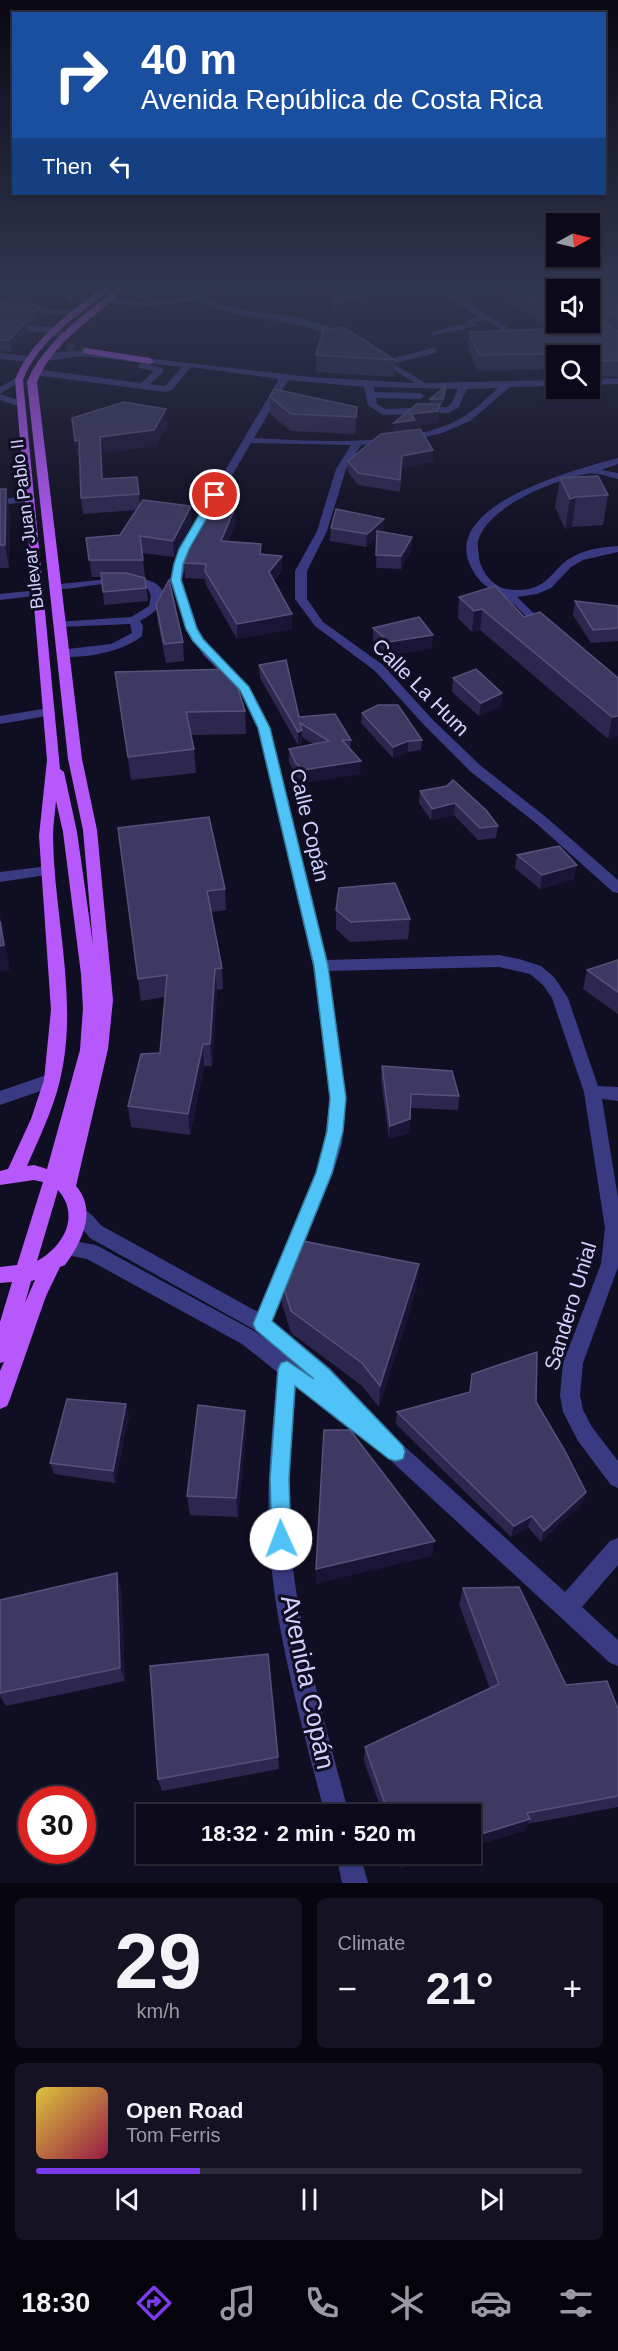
<!DOCTYPE html>
<html lang="en">
<head>
<meta charset="utf-8">
<style>
	:root { --surface:#0c0a1a; --page:#151323; --text:#f1f3f6; --muted:#9a9aa2; --line:#2c2b39; --accent:#7c3aed }
	body { margin:0; font-family:Arial,sans-serif; background:var(--page); color:var(--text); height:100vh; display:flex; flex-direction:column; font-size:22px; white-space:nowrap }
	* { box-sizing:border-box; margin:0 }
	p { font-size:20px; color:var(--muted) }
	.icon { flex:none; width:33px; height:33px; fill:none; stroke:currentColor; stroke-width:2; stroke-linecap:round; stroke-linejoin:round }
	.map { position:relative; height:1883px; overflow:hidden }
	.panel { display:flex; flex-direction:column; gap:15px; padding:15px; background:#07060e; flex:1 }
	.panel>* { flex:none }
	.top-card { position:absolute; left:12px; top:12px; width:594px; height:183px; border-radius:0px; box-shadow:0 2px 4px #0004,0 0 0 2px var(--line); background:#1a4fa0; color:#fff; overflow:hidden }
	.needle { width:39px; rotate:82deg }
	.fabs { position:absolute; left:546px; top:213px; display:grid; gap:12px }
	.fabs a { display:grid; place-items:center; width:54px; height:54px; border-radius:0px; background:var(--surface); box-shadow:0 2px 4px #0004,0 0 0 2px var(--line); font-size:30px }
	.speed { position:absolute; left:18px; top:1786px; display:flex; gap:12px; font-size:30px; font-weight:700; text-align:center }
	.speed>* { display:grid; place-content:center; width:78px; height:78px; border-radius:50%; background:var(--surface); box-shadow:0 2px 4px #0004,0 0 0 2px var(--line); line-height:1 }
	.speed .limit { border:9px solid #d22; background:#fff; color:#111 }
	.pin { position:absolute; display:grid; place-items:center; width:51px; height:51px; color:#fff; margin:-26px; border:3px solid #fff; border-radius:50%; box-shadow:0 2px 6px #0007 }
	.me { position:absolute; width:66px; margin:-33px; rotate:358deg; stroke-linejoin:round; filter:drop-shadow(0 0 4px #0008) }
	.turn { display:flex; align-items:center; gap:21px; height:126px; padding:0 30px; font-size:27px }
	.turn .icon { width:78px; height:78px; stroke-width:2.5 }
	.turn b { display:block; font-size:42px; line-height:51px }
	.then { display:flex; align-items:center; height:57px; padding:0 30px; background:#0003; gap:12px; font-size:22px }
	.big { font-size:45px; font-weight:700; line-height:1.1 }
	.panel .tile { flex:1; display:flex; flex-direction:column; justify-content:center; gap:9px; min-width:0; padding:0 21px; border-radius:9px; background:var(--page) }
	.panel .dial { align-items:center; gap:0 }
	.dial b { font-size:78px; line-height:1 }
	.song { display:flex; align-items:center; gap:18px }
	.cover { width:72px; height:72px; border-radius:9px; background:linear-gradient(135deg,hsl(50 70% 55%),hsl(340 70% 35%)) }
	.played { height:6px; border-radius:3px; background:linear-gradient(90deg,var(--accent) 30%,var(--line) 30%) }
	.keys { display:flex; justify-content:space-around; direction:ltr }
	.heat { display:flex; justify-content:space-between; align-items:center; font-size:33px; direction:ltr }
	.panel .tiles { flex:1; display:grid; gap:15px; grid-template-columns:1fr 1fr }
	.tile:last-child { grid-column:span 2 }
	.trip { position:absolute; left:136px; top:1804px; width:345px; height:60px; border-radius:0px; background:var(--surface); box-shadow:0 2px 4px #0004,0 0 0 2px var(--line); font-weight:700; line-height:60px; text-align:center }
	.tabs { display:flex; height:96px; justify-content:space-around; align-items:center; background:#05040a; color:var(--muted) }
	.tabs .icon { width:42px; height:42px }
	.tabs .selected { color:var(--accent) }
	.tabs b { font-size:27px; color:var(--text) }
	.map>svg:first-child { display:block }
	.lines { fill:none; stroke-linecap:round; stroke-linejoin:round }
	.major-tunnel { stroke:#2d2b43; stroke-width:9; stroke-dasharray:9 4.5; stroke-linecap:butt }
	.minor { fill:#393a81; fill-rule:evenodd }
	.major { fill:#b758fd; fill-rule:evenodd }
	.wall { fill:#2d2750; fill-rule:evenodd }
	.shaded-wall { fill:#1a1536 }
	.building { fill:#3e3963; stroke:#56517b; stroke-width:1.5 }
	.route { fill:#4fc3f7; stroke:#337fa1; stroke-width:1.5 }
	.labels { text-anchor:middle; dominant-baseline:central; stroke-width:6; stroke-linejoin:round; paint-order:stroke }
	.far-street-label { font-size:18px; fill:#d3d0fe; stroke:#100e22 }
	.street-label { font-size:21px; fill:#d3d0fe; stroke:#100e22 }
	.near-street-label { font-size:26px; fill:#d3d0fe; stroke:#100e22 }
</style>
</head>
<body>
<div class="map">
<svg width="618" height="1883" viewBox="0 0 618 1883">
	<rect width="100%" height="100%" fill="#100e22"/>
	<g class="lines">
		<polyline class="major-tunnel" points="62,332 55,340 55,345 86,351"/>
		<g class="minor">
			<path d="M174 286C190 286 204 301 220 305 258 315 318 313 348 338L344 341 301 325 235 314 195 301 148 306 107 303 103 301 107 299 148 302 188 297Z"/>
			<polygon points="431,286 441,286 526,339 519,341 485,320 475,322 475,326 432,336 432,332 467,323 467,319 479,317"/>
			<polygon points="51,289 68,290 76,300 69,302 63,294 48,293 48,289"/>
			<polygon points="0,307 77,311 81,313 77,315 0,311"/>
			<polygon points="0,323 57,327 61,330 57,333 0,329"/>
			<path d="M433 348 436 349V353L393 364 426 383 556 380V386L510 387 470 421 442 433 413 440 361 445 346 469 327 531 307 571V599L323 622 383 665 432 719 481 766 547 818 618 880V893L613 892 537 824 471 772 424 725 375 671 315 626 295 599V571L317 531 336 469 351 445 251 443 189 549 182 580 198 629 212 651 249 686 270 728 327 960 499 955 519 959 541 966 554 977 568 998 598 1086 618 1087V1101L602 1099 618 1198V1267L583 1363 580 1395 583 1410 592 1427 618 1461V1488L611 1485 578 1441 563 1412 560 1395 563 1363 601 1264 605 1228 584 1092 552 998 543 985 530 974 499 967 329 971 346 1098 342 1144 333 1173 273 1321 330 1368 403 1445 565 1592 610 1541 618 1538V1565L582 1607 618 1640V1666L610 1663 389 1459 366 1435 362 1437 355 1434 296 1387C292 1437 287 1487 290 1538 297 1631 326 1725 349 1815H325C302 1724 274 1630 269 1537 266 1482 273 1427 277 1372L242 1344 87 1259 62 1254 59 1248 62 1242 68 1240 96 1245 256 1332 272 1344 255 1330 90 1238 71 1215 74 1210C87 1205 94 1218 102 1226L258 1312 315 1173 324 1144 330 1098 313 966 258 728 240 691 204 656 186 629 170 580 179 549 279 379 191 367 172 390 166 392 34 375 30 372 34 369 141 383 154 371 139 368V364L142 363 163 368V372L150 384 165 386 182 367 83 356 45 361 41 358 58 352 83 351 311 377 415 383 374 358 378 355 387 360ZM288 380 364 387 368 405 383 415 449 413 458 408 467 389 498 388C486 399 473 412 458 420 402 448 316 441 254 438ZM373 387 458 389 451 404 447 407 385 409 377 404 376 398 420 399 425 396 420 393 375 392Z"/>
			<polygon points="0,353 29,356 33,359 29,362 0,359"/>
			<polygon points="16,378 23,380 0,394 0,387"/>
			<polygon points="618,378 618,384 590,385 590,379"/>
			<polygon points="0,394 24,402 26,404 21,407 0,400"/>
			<path d="M618 458V464L601 470 618 473V479C609 477 596 472 587 474 554 480 488 506 478 541 477 546 479 553 479 558 481 570 489 581 500 587 507 590 515 590 522 590 552 587 552 567 574 556 587 549 603 547 618 546V552L583 560 571 567 551 588 537 594 517 597 549 628 543 631 539 630C529 621 514 601 502 595 488 588 480 584 472 569 436 505 578 469 618 458Z"/>
			<polygon points="30,496 35,499 34,501 0,505 0,499"/>
			<path d="M118 578C129 578 144 577 155 583 177 598 153 614 140 621L143 626 142 636C125 651 81 660 59 656V650L111 644 132 633 130 624 60 627 56 626V622L131 617 149 606 151 596 148 589C126 577 80 588 55 590L51 589V585Z"/>
			<polygon points="38,590 42,591 42,595 0,600 0,594"/>
			<polygon points="49,708 53,709 55,712 53,715 0,724 0,716"/>
			<polygon points="48,866 53,868 55,871 53,874 0,882 0,872"/>
			<polygon points="52,1073 58,1075 60,1080 58,1085 0,1105 0,1091"/>
			<polygon points="336,1854 360,1854 368,1883 342,1883"/>
		</g>
		<g class="major">
			<path d="M118 286H127C97 318 53 340 37 382L82 759 97 830 113 1000 108 1049 76 1186C98 1211 81 1243 65 1265L60 1267 46 1296 10 1399 7 1406 0 1409V1371L4 1362 0 1363V1322L12 1282 0 1283V1267L17 1265 43 1182 34 1180 0 1185V1171L8 1169 31 1119 44 1080 51 1010 39 836 47 760 15 380C30 340 69 314 101 288H107V292C76 317 38 341 23 380L60 769 64 772 77 832 93 945 83 830 68 759 27 382C44 341 86 314 118 286ZM56 801 63 832 81 974 83 1008 80 1050 47 1169 34 1165 27 1166C39 1138 53 1110 60 1080 79 1001 54 917 53 837 53 825 55 813 56 801ZM58 1190C81 1216 63 1247 37 1261ZM35 1280 25 1303 31 1281Z"/>
			<polygon points="86,348 150,358 154,361 150,364 83,353 83,349"/>
		</g>
	</g>
	<g class="wall">
		<polygon points="18,286 57,286 46,287 46,294 31,305 41,306 42,317 37,323 26,323 28,333 11,352 0,351 0,302 2,302 0,294 13,290"/>
		<polygon points="124,286 166,286 167,297 148,300 126,297"/>
		<polygon points="197,286 243,286 233,296 215,296"/>
		<polygon points="295,286 373,286 373,305 335,319 327,292 295,288"/>
		<path d="M483 286H615L613 298H618V377L600 376 593 369H590V356H556V369L477 371 468 347 469 332 550 329ZM556 290H590V321H592L590 322H556Z"/>
		<polygon points="316,355 395,360 394,377 316,372"/>
		<polygon points="446,392 442,405 440,405 439,416 437,423 414,426 414,430 433,450 433,461 402,468 400,492 358,485 348,472 348,461 393,432 430,404 430,399"/>
		<polygon points="270,397 357,407 355,434 291,431 270,414"/>
		<polygon points="72,418 167,425 156,446 102,453 103,479 137,477 140,505 192,522 174,557 142,553 145,577 143,577 145,578 148,601 104,605 102,577 92,577 86,538 120,535 136,510 83,514 81,498 80,456 77,456"/>
		<polygon points="560,478 608,495 603,525 572,527 565,529 555,507"/>
		<polygon points="0,487 0,489 10,512 9,568 0,568"/>
		<polygon points="236,522 228,541 262,554 282,570 274,581 292,614 292,629 237,639 206,585 205,579 185,578 184,563 188,550 188,545"/>
		<polygon points="331,528 384,532 412,537 411,550 401,569 376,568 377,538 366,547 330,541"/>
		<polygon points="459,597 524,617 618,678 618,736 608,739 480,630 472,632 458,618"/>
		<polygon points="575,601 618,606 618,641 591,643 573,615"/>
		<polygon points="156,604 183,642 184,661 166,663 158,623"/>
		<polygon points="373,628 432,648 388,656 373,641"/>
		<polygon points="259,665 299,717 351,740 350,750 360,774 303,783 296,776 289,762 289,749 313,744 302,737 302,743 298,745 260,678"/>
		<polygon points="115,672 245,711 246,734 191,735 194,749 196,773 131,780"/>
		<polygon points="453,678 502,693 501,706 479,716 452,692"/>
		<polygon points="362,713 422,740 421,750 408,752 393,758 361,723"/>
		<polygon points="447,786 498,826 496,838 478,840 454,815 431,820 419,803 420,791"/>
		<polygon points="118,828 225,889 226,910 211,912 222,968 223,989 217,990 212,1066 204,1066 190,1135 131,1127 128,1106 160,1053 165,997 141,1001"/>
		<polygon points="517,855 574,879 540,889 515,868"/>
		<polygon points="336,910 410,919 408,939 350,942 336,929"/>
		<polygon points="618,960 618,1014 583,989 587,970"/>
		<polygon points="382,1066 459,1096 458,1110 410,1108 409,1133 389,1139 381,1080"/>
		<polygon points="282,1281 417,1287 379,1407 361,1385 291,1333 282,1304"/>
		<polygon points="472,1374 536,1402 586,1492 582,1503 541,1542 528,1527 511,1537 396,1424 397,1412 469,1392"/>
		<polygon points="245,1411 246,1432 238,1517 190,1515 187,1496"/>
		<polygon points="129,1415 115,1483 54,1474 50,1463"/>
		<polygon points="121,1588 125,1681 6,1706 0,1696 0,1600"/>
		<polygon points="463,1588 566,1685 618,1709 618,1807 527,1824 524,1831 471,1815 383,1815 364,1761 365,1747 490,1689 459,1604"/>
		<polygon points="278,1757 279,1769 162,1791 158,1779"/>
		<polygon points="396,1854 446,1854 401,1868"/>
	</g>
	<g class="shaded-wall">
		<polygon points="40,286 46,286 46,294 29,306 28,295"/>
		<polygon points="166,286 167,297 148,300 147,289"/>
		<polygon points="232,286 243,286 233,296"/>
		<polygon points="601,286 615,286 612,305 593,305 591,320 590,321 590,306 592,294"/>
		<polygon points="373,291 373,305 335,319 335,305"/>
		<polygon points="41,306 42,317 37,323 35,312"/>
		<polygon points="26,322 28,333 11,352 9,340"/>
		<polygon points="557,322 586,322 574,328 570,326 570,330 556,333"/>
		<polygon points="440,404 439,416 437,423 414,426 414,432 393,435 394,423 411,414"/>
		<polygon points="166,409 167,425 156,446 102,453 103,495 102,479 100,437"/>
		<polygon points="79,440 81,456 77,456 75,441"/>
		<polygon points="433,450 433,461 402,468 400,492 402,456"/>
		<polygon points="6,489 10,512 9,568 5,545"/>
		<polygon points="576,497 572,527 565,529 570,499"/>
		<polygon points="191,506 192,522 174,557 173,541"/>
		<polygon points="235,508 236,522 221,555 221,541"/>
		<polygon points="384,519 384,532 366,547 367,534"/>
		<polygon points="412,537 411,550 401,569 401,556"/>
		<polygon points="282,556 282,570 269,587 269,572"/>
		<polygon points="482,609 480,630 472,632 474,611"/>
		<polygon points="292,614 292,629 237,639 237,624"/>
		<polygon points="433,635 432,648 388,656 389,642"/>
		<polygon points="502,693 501,706 479,716 481,703"/>
		<polygon points="618,716 618,736 608,739 612,717"/>
		<polygon points="302,730 302,743 298,745 298,732"/>
		<polygon points="408,741 408,752 393,758 393,747"/>
		<polygon points="361,761 360,774 303,783 303,770"/>
		<polygon points="455,803 454,815 431,820 432,809"/>
		<polygon points="577,865 574,879 540,889 542,875"/>
		<polygon points="0,912 10,970 0,972"/>
		<polygon points="215,969 217,990 212,1066 210,1044"/>
		<polygon points="203,1044 204,1066 190,1135 188,1114"/>
		<polygon points="410,1119 409,1133 389,1139 390,1126"/>
		<polygon points="419,1264 417,1287 379,1407 380,1386"/>
		<polygon points="126,1404 129,1415 115,1483 113,1471"/>
		<polygon points="245,1411 246,1432 238,1517 236,1498"/>
		<polygon points="586,1492 582,1503 541,1542 544,1531"/>
		<polygon points="532,1516 528,1527 511,1537 514,1526"/>
		<polygon points="435,1541 432,1556 316,1584 316,1569"/>
		<polygon points="117,1573 121,1588 125,1681 120,1668"/>
		<polygon points="530,1819 524,1831 471,1847 471,1837"/>
		<polygon points="412,1854 446,1854 401,1868 404,1857"/>
	</g>
	<g class="building">
		<polygon points="18,286 40,286 28,295 0,294 5,290 13,290"/>
		<polygon points="125,286 166,286 147,289"/>
		<polygon points="329,286 373,286 373,291 335,305"/>
		<polygon points="508,286 545,286 556,293 556,317"/>
		<polygon points="560,286 607,286 614,290 592,294 591,302 618,298 618,319 593,305 590,306 590,290 560,290"/>
		<polygon points="0,302 41,306 35,312 0,310"/>
		<polygon points="598,319 618,331 618,361 602,361 596,353 479,355 469,332 574,328 570,326 584,322 590,322 590,321"/>
		<polygon points="0,320 26,322 9,340 0,340"/>
		<polygon points="343,327 395,360 316,355 323,330"/>
		<polygon points="446,386 443,399 430,399"/>
		<polygon points="274,389 357,407 356,417 291,414 270,397"/>
		<polygon points="124,402 166,409 154,430 100,437 102,479 137,477 139,494 81,498 79,440 75,441 72,418"/>
		<polygon points="417,404 440,404 438,411 411,414 415,420 394,423"/>
		<polygon points="420,429 433,450 402,456 400,480 358,473 348,461 381,434"/>
		<polygon points="598,476 608,495 576,497 570,499 560,478"/>
		<polygon points="0,489 6,489 5,545 0,545"/>
		<polygon points="143,500 191,506 173,541 140,536 143,560 89,560 86,538 120,535"/>
		<polygon points="212,504 235,508 221,541 261,544 260,554 282,556 269,572 292,614 237,624 205,571 206,564 184,563 190,545 188,545 190,535 206,509 209,510"/>
		<polygon points="336,509 384,519 367,534 331,528"/>
		<polygon points="377,531 412,537 401,556 376,555"/>
		<polygon points="101,573 126,573 145,578 146,588 103,592"/>
		<polygon points="169,580 183,642 164,644 156,604"/>
		<polygon points="495,586 524,617 540,612 618,678 618,716 612,717 482,609 474,611 459,597"/>
		<polygon points="575,601 618,606 618,628 593,630"/>
		<polygon points="419,617 433,635 389,642 373,628"/>
		<polygon points="286,660 299,717 335,714 351,740 342,740 361,761 303,770 296,763 289,749 329,741 300,723 302,730 298,732 259,665"/>
		<polygon points="232,669 245,711 186,712 194,749 128,757 115,672"/>
		<polygon points="476,669 502,693 481,703 453,678"/>
		<polygon points="378,705 398,705 422,740 408,741 393,747 362,713"/>
		<polygon points="453,780 486,810 498,826 480,828 455,803 432,809 420,791 447,786"/>
		<polygon points="209,817 225,889 207,891 222,968 215,969 210,1044 203,1044 188,1114 128,1106 141,1054 160,1053 167,975 138,979 118,828"/>
		<polygon points="559,846 577,865 542,875 517,855"/>
		<polygon points="395,883 410,919 351,922 336,910 339,888"/>
		<polygon points="0,921 4,945 0,946"/>
		<polygon points="618,960 618,992 587,970"/>
		<polygon points="382,1066 452,1071 459,1096 411,1094 410,1119 390,1126"/>
		<polygon points="298,1240 419,1264 380,1386 362,1363 291,1311 282,1281"/>
		<polygon points="537,1352 536,1402 565,1451 586,1492 544,1531 532,1516 514,1526 397,1412 470,1392 472,1374"/>
		<polygon points="67,1399 126,1404 113,1471 50,1463"/>
		<polygon points="198,1405 245,1411 236,1498 187,1496"/>
		<polygon points="324,1430 350,1430 435,1541 316,1569"/>
		<polygon points="117,1573 120,1668 0,1693 0,1600"/>
		<polygon points="519,1587 566,1685 607,1681 618,1709 618,1796 527,1813 530,1819 471,1837 471,1815 389,1815 365,1747 499,1684 463,1588"/>
		<polygon points="268,1654 278,1757 158,1779 150,1666"/>
		<polygon points="403,1854 412,1854 404,1857"/>
	</g>
	<linearGradient id="sky" x2="0" y2="1"><stop stop-color="#090813"/><stop offset="0.52" stop-color="#31364f"/><stop offset="1" stop-color="#31364f" stop-opacity="0"/></linearGradient>
	<rect width="618" height="550" fill="url(#sky)"/>
	<polygon class="route" points="212,493 220,495 189,549 183,564 181,580 197,629 203,639 249,687 270,728 328,966 346,1098 343,1131 332,1173 272,1321 329,1369 403,1446 405,1452 403,1459 396,1461 389,1459 295,1386 289,1479 291,1539 288,1546 281,1549 274,1546 272,1539 270,1479 278,1369 281,1363 287,1361 314,1379 256,1330 253,1324 316,1173 327,1131 330,1098 314,966 258,728 240,690 193,641 186,629 171,580 174,564 179,549"/>
	<g class="labels">
		<g class="far-street-label">
			<text transform="translate(27 524) rotate(-97)">Bulevar Juan Pablo II</text>
		</g>
		<g class="street-label">
			<text transform="translate(421 687) rotate(45)">Calle La Hum</text>
			<text transform="translate(310 825) rotate(77)">Calle Copán</text>
			<text transform="translate(570 1306) rotate(-73)">Sandero Unial</text>
		</g>
		<g class="near-street-label">
			<text transform="translate(308 1682) rotate(78)">Avenida Copán</text>
		</g>
	</g>
</svg>
<div class="fabs">
<a><svg class="needle" viewBox="-14 -14 28 28"><path d="M0-13l5 13h-10z" fill="#e53935"/><path d="M0 13l5-13h-10z" fill="#9a9aa2"/></svg></a>
<a><svg class="icon" aria-label="sound" viewBox="0 0 24 24"><path d="M4 9h4l5-4v14l-5-4H4zM17 9q2 3 0 6"/></svg></a>
<a><svg class="icon" aria-label="search" viewBox="0 0 24 24"><circle cx="10" cy="10" r="6"/><path d="M15 15l6 6"/></svg></a>
</div>
<div class="speed"><div class="limit">30</div></div>
<div class="pin" style="left:215px;top:495px;background:#d93025"><svg class="icon" aria-label="arrive" viewBox="0 0 24 24"><path d="M6 21V4h12l-3 4 3 4H6"/></svg></div>
<svg class="me" style="left:281px;top:1539px" viewBox="-20 -20 40 40"><circle r="19" fill="#fff"/><path d="M0-13L10 11 0 6-10 11z" fill="#4fc3f7"/></svg>
<div class="trip">18:32 · 2 min · 520 m</div>
<div class="top-card">
<div class="turn"><svg class="icon" aria-label="right" viewBox="0 0 24 24"><path d="M7 20v-9h11M14 6l5 5-5 5"/></svg><div><b>40 m</b>Avenida República de Costa Rica</div></div>
<div class="then">Then<svg class="icon" aria-label="left" viewBox="0 0 24 24"><path d="M17 20v-9H6M10 6l-5 5 5 5"/></svg></div>
</div>
</div>
<section class="panel">
<div class="tiles">
<div class="tile dial"><b>29</b><p>km/h</p></div>
<div class="tile"><p>Climate</p>
<div class="heat"><a>−</a><b class="big">21°</b><a>+</a></div>
</div>
<div class="tile">
<div class="song"><i class="cover"></i><div><b>Open Road</b><p>Tom Ferris</p></div></div>
<div class="played"></div>
<div class="keys"><svg class="icon" aria-label="previous" viewBox="0 0 24 24"><path d="M18 5L8 12l10 7zM5 5v14"/></svg><svg class="icon" aria-label="pause" viewBox="0 0 24 24"><path d="M8 5v14M16 5v14"/></svg><svg class="icon" aria-label="next" viewBox="0 0 24 24"><path d="M6 5l10 7-10 7zM19 5v14"/></svg></div>
</div>
</div>
</section>
<nav class="tabs">
<b>18:30</b>
<svg class="icon selected" aria-label="directions" viewBox="0 0 24 24"><path d="M12 3l9 9-9 9-9-9zM9 14v-3h6M13 9l2 2-2 2"/></svg>
<svg class="icon" aria-label="music" viewBox="0 0 24 24"><path d="M9 18V5l10-2v13"/><circle cx="6" cy="18" r="3"/><circle cx="16" cy="16" r="3"/></svg>
<svg class="icon" aria-label="phone" viewBox="0 0 24 24"><path d="M5 4h4l2 5-3 2q2 4 5 5l2-3 5 2v4C11 20 4 13 5 4z"/></svg>
<svg class="icon" aria-label="climate" viewBox="0 0 24 24"><path d="M12 3v18M4 7l16 10M4 17L20 7"/></svg>
<svg class="icon" aria-label="car" viewBox="0 0 24 24"><path d="M5 17H2v-5l4-1 3-4h7l3 4 3 1v5h-3M9 17h6M6 11h13"/><circle cx="7" cy="17" r="2"/><circle cx="17" cy="17" r="2"/></svg>
<svg class="icon" aria-label="filters" viewBox="0 0 24 24"><path d="M4 7h16M4 17h16"/><circle cx="9" cy="7" r="2"/><circle cx="15" cy="17" r="2"/></svg>
</nav>
</body>
</html>
